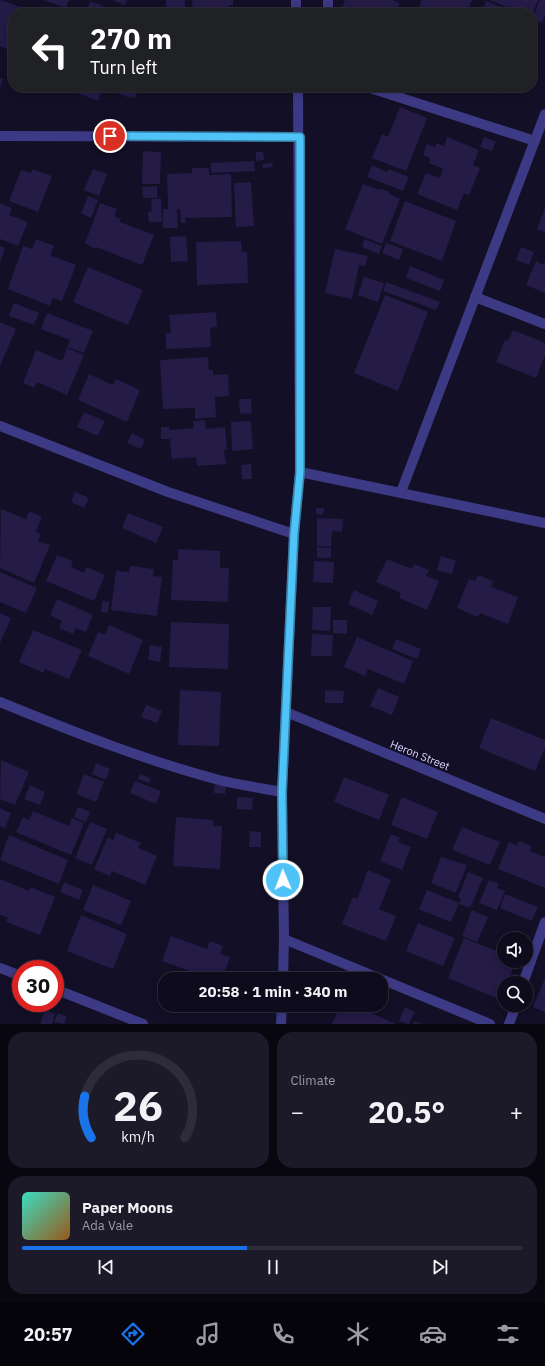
<!DOCTYPE html>
<html lang="en">
<head>
<meta charset="utf-8">
<style>
	:root { --surface:#0e0b1c; --page:#1c1929; --text:#f1f3f6; --muted:#9b9ba3; --line:#2e2b3b; --accent:#1a73e8 }
	body { margin:0; font-family:"IBM Plex Sans",sans-serif; background:var(--page); color:var(--text); height:100vh; display:flex; flex-direction:column; font-size:15px; white-space:nowrap }
	* { box-sizing:border-box; margin:0 }
	p { font-size:13px; color:var(--muted) }
	.icon { flex:none; width:22px; height:22px; fill:none; stroke:currentColor; stroke-width:2; stroke-linecap:round; stroke-linejoin:round }
	.map { position:relative; height:1024px; overflow:hidden }
	.side { display:flex; flex-direction:column; gap:8px; padding:8px; background:#08060f; flex:1 }
	.side>* { flex:none }
	.hud { position:absolute; left:8px; top:8px; width:529px; height:84px; border-radius:16px; box-shadow:0 2px 10px #0003,0 0 0 1px var(--line); background:#202124; color:#fff; overflow:hidden }
	.controls { position:absolute; left:497px; top:932px; display:grid; gap:8px }
	.controls a { display:grid; place-items:center; width:36px; height:36px; border-radius:50%; background:var(--surface); box-shadow:0 2px 10px #0003,0 0 0 1px var(--line); font-size:20px }
	.speed { position:absolute; left:12px; top:960px; display:flex; gap:8px; font-size:20px; font-weight:700; text-align:center }
	.speed>* { display:grid; place-content:center; width:52px; height:52px; border-radius:50%; background:var(--surface); box-shadow:0 2px 10px #0003,0 0 0 1px var(--line); line-height:1 }
	.speed .limit { border:6px solid #d22; background:#fff; color:#111 }
	.pin { position:absolute; display:grid; place-items:center; width:34px; height:34px; color:#fff; margin:-17px; border:2px solid #fff; border-radius:50%; box-shadow:0 1px 4px #0007 }
	.me { position:absolute; width:44px; margin:-22px; rotate:359deg; stroke-linejoin:round; filter:drop-shadow(0 0 3px #0008) }
	.turn { display:flex; align-items:center; gap:14px; height:84px; padding:0 16px; font-size:18px }
	.turn .icon { width:52px; height:52px; stroke-width:2.5 }
	.turn b { display:block; font-size:28px; line-height:34px }
	.big { font-size:30px; font-weight:700; line-height:1.1 }
	.side .tile { flex:1; display:flex; flex-direction:column; justify-content:center; gap:6px; min-width:0; padding:0 14px; border-radius:16px; background:var(--page) }
	.side .dial { align-items:center; gap:0 }
	.dial svg { height:104px; overflow:visible; fill:none; stroke:var(--line); stroke-width:7; stroke-linecap:round; text-anchor:middle }
	.dial text { fill:var(--text); stroke:none }
	.song { display:flex; align-items:center; gap:12px }
	.cover { width:48px; height:48px; border-radius:6px; background:linear-gradient(135deg,hsl(170 70% 55%),hsl(30 70% 35%)) }
	.played { height:4px; border-radius:2px; background:linear-gradient(90deg,var(--accent) 45%,var(--line) 45%) }
	.keys { display:flex; justify-content:space-around; direction:ltr }
	.heat { display:flex; justify-content:space-between; align-items:center; font-size:22px; direction:ltr }
	.side .tiles { flex:1; display:grid; gap:8px; grid-template-columns:1fr 1fr }
	.tile:last-child { grid-column:span 2 }
	.trip { position:absolute; left:158px; top:972px; width:230px; height:40px; border-radius:16px; background:var(--surface); box-shadow:0 2px 10px #0003,0 0 0 1px var(--line); font-weight:700; line-height:40px; text-align:center }
	.menu { display:flex; height:64px; justify-content:space-around; align-items:center; background:#06040b; color:var(--muted) }
	.menu .icon { width:28px; height:28px }
	.menu .active { color:var(--accent) }
	.menu b { font-size:18px; color:var(--text) }
	.map>svg:first-child { display:block }
	.building { fill:#241b47 }
	.lines { fill:none; stroke-linecap:round; stroke-linejoin:round }
	.street { stroke:#3d3a85; stroke-width:10 }
	.route-casing { stroke:#337fa1; stroke-width:10 }
	.route { stroke:#4fc3f7; stroke-width:7 }
	.labels { text-anchor:middle; dominant-baseline:central; stroke-width:4; stroke-linejoin:round; paint-order:stroke }
	.street-label { font-size:11px; fill:#d9d4ff; stroke:#130f26 }
</style>
</head>
<body>
<div class="map">
<svg width="545" height="1024" viewBox="0 0 545 1024">
	<rect width="100%" height="100%" fill="#130f26"/>
	<g class="building">
		<polygon points="0,0 37,13 13,13 13,48 8,46 7,49 0,46"/>
		<polygon points="44,0 69,0 66,8"/>
		<polygon points="112,0 127,0 125,5"/>
		<rect x="166" y="0" width="19" height="13"/>
		<polygon points="192,0 233,0 233,5 229,5 229,13 193,13"/>
		<polygon points="345,0 393,0 400,3 396,13 340,13"/>
		<polygon points="422,0 472,0 467,13 434,13 419,7"/>
		<polygon points="489,0 538,0 533,13 522,13"/>
		<polygon points="540,0 545,0 545,15 542,23 532,19"/>
		<polygon points="90,1 103,6 100,13 86,13"/>
		<polygon points="486,1 518,13 482,13"/>
		<polygon points="418,9 428,13 417,13"/>
		<polygon points="0,78 3,79 0,88"/>
		<polygon points="68,87 103,87 98,101 67,89"/>
		<polygon points="113,87 139,87 135,98 131,96 130,98 117,93 118,91 112,89"/>
		<polygon points="182,87 212,87 212,91 183,92"/>
		<polygon points="483,87 505,87 502,94"/>
		<polygon points="400,107 427,118 406,171 372,158 382,134 388,137"/>
		<polygon points="447,137 479,150 473,165 480,168 469,195 464,193 457,210 417,194 426,173 440,178 443,169 429,163 430,158 423,155 427,144 435,147 436,143 444,146"/>
		<polygon points="484,137 496,142 492,151 480,147"/>
		<polygon points="143,151 161,152 160,184 142,184"/>
		<polygon points="256,152 263,152 264,160 256,161"/>
		<polygon points="254,161 255,171 211,173 211,163"/>
		<polygon points="272,163 273,167 263,168 263,164"/>
		<polygon points="372,165 387,172 388,169 409,177 403,191 367,177"/>
		<polygon points="192,168 209,168 209,175 231,174 232,217 185,218 186,223 181,223 180,209 177,209 178,228 163,228 163,209 168,209 167,174 192,173"/>
		<polygon points="32,169 52,176 38,212 9,201 21,170 31,173"/>
		<polygon points="93,169 107,174 99,196 84,190"/>
		<polygon points="251,182 254,226 236,227 234,183"/>
		<polygon points="363,184 379,190 380,188 390,192 389,194 400,199 382,244 345,229"/>
		<polygon points="157,186 157,198 143,198 142,187"/>
		<polygon points="88,196 98,200 91,218 81,213"/>
		<polygon points="151,199 161,199 162,222 149,222 148,212 152,211"/>
		<polygon points="405,201 456,221 442,261 390,241"/>
		<polygon points="0,203 12,208 9,215 28,222 18,246 0,239"/>
		<polygon points="100,203 117,209 114,216 121,219 120,222 154,235 142,265 96,247 95,249 85,243"/>
		<polygon points="545,208 545,232 537,229"/>
		<polygon points="186,236 188,261 171,262 170,237"/>
		<polygon points="36,239 54,246 50,255 76,265 62,301 53,298 50,306 8,289 23,246 32,249"/>
		<polygon points="364,239 382,246 379,254 362,247"/>
		<polygon points="241,241 242,252 247,252 248,283 197,285 196,242"/>
		<polygon points="386,243 403,249 399,260 382,253"/>
		<polygon points="0,246 5,248 0,262"/>
		<polygon points="521,247 534,252 529,265 516,260"/>
		<polygon points="335,249 368,256 365,266 359,265 352,299 325,293"/>
		<polygon points="536,261 543,265 545,261 545,293 526,285"/>
		<polygon points="410,266 444,280 440,291 406,278"/>
		<polygon points="88,267 143,290 128,325 73,302"/>
		<polygon points="364,277 384,283 378,302 358,295"/>
		<polygon points="386,282 440,302 436,310 383,291"/>
		<polygon points="385,295 428,312 398,391 354,373"/>
		<polygon points="14,303 39,313 34,325 9,316"/>
		<polygon points="216,312 217,327 210,328 211,347 166,349 166,333 171,333 169,315"/>
		<polygon points="47,313 93,331 84,353 67,347 70,340 41,329"/>
		<polygon points="0,322 16,329 0,366"/>
		<polygon points="513,330 545,343 545,355 536,378 496,362 505,340 508,341"/>
		<polygon points="67,348 84,355 67,395 37,382 34,388 23,383 36,350 62,361"/>
		<polygon points="208,357 209,370 213,370 213,375 228,374 229,396 215,397 216,417 195,419 195,408 163,409 160,360"/>
		<polygon points="89,374 113,385 116,379 140,390 127,422 78,400"/>
		<polygon points="239,399 251,399 252,413 240,414"/>
		<polygon points="84,412 105,421 98,436 77,427"/>
		<polygon points="205,420 206,429 225,427 227,449 224,450 226,464 197,466 196,457 172,459 170,439 161,439 161,427 169,427 169,430 194,428 193,421"/>
		<polygon points="251,421 253,449 232,451 231,422"/>
		<polygon points="132,433 145,440 141,449 127,443"/>
		<polygon points="251,464 252,479 242,479 241,465"/>
		<polygon points="75,492 89,498 84,508 71,502"/>
		<polygon points="316,508 324,508 323,515 316,514"/>
		<polygon points="1,509 26,519 29,511 42,517 36,531 41,534 38,541 50,545 34,583 0,568"/>
		<polygon points="128,513 163,527 156,543 122,528"/>
		<polygon points="317,518 343,519 342,532 332,531 331,547 317,546"/>
		<polygon points="317,547 331,548 331,558 317,558"/>
		<polygon points="178,549 220,551 220,568 229,568 228,602 171,600 173,560 178,560"/>
		<polygon points="57,555 73,561 71,567 84,573 86,567 105,575 94,601 46,581"/>
		<polygon points="441,556 456,561 452,574 437,570"/>
		<polygon points="387,559 412,569 414,564 429,570 426,576 439,581 427,610 399,598 401,593 376,582"/>
		<polygon points="314,561 334,562 333,583 313,582"/>
		<polygon points="130,566 154,569 153,576 162,577 157,616 111,610 116,571 129,572"/>
		<polygon points="0,572 37,588 26,613 0,602"/>
		<polygon points="478,575 493,581 491,587 518,597 508,624 480,613 478,617 457,608 469,579 475,581"/>
		<polygon points="354,590 378,601 372,615 348,604"/>
		<polygon points="57,599 93,615 86,632 75,628 73,634 59,628 62,621 50,615"/>
		<polygon points="102,601 109,602 108,613 101,612"/>
		<polygon points="313,607 331,607 330,631 312,630"/>
		<polygon points="0,613 11,618 0,643"/>
		<polygon points="333,620 347,620 347,634 333,633"/>
		<polygon points="171,622 229,624 228,669 169,667"/>
		<polygon points="109,625 143,640 129,674 88,656 98,632 105,635"/>
		<polygon points="33,630 82,650 69,679 45,669 44,673 19,662"/>
		<polygon points="312,634 333,635 332,656 311,656"/>
		<polygon points="357,637 413,661 404,684 368,669 365,676 344,667"/>
		<polygon points="396,639 421,649 417,659 392,649"/>
		<polygon points="150,645 162,647 160,662 148,660"/>
		<polygon points="378,688 399,697 392,715 370,706"/>
		<polygon points="180,690 221,692 219,746 178,745"/>
		<polygon points="325,690 344,691 343,703 325,703"/>
		<polygon points="146,705 162,711 157,723 141,717"/>
		<polygon points="491,718 545,740 545,748 535,771 479,748"/>
		<polygon points="1,760 29,772 15,805 0,799"/>
		<polygon points="96,763 110,769 106,780 92,774"/>
		<polygon points="84,774 104,782 96,802 76,794"/>
		<polygon points="140,774 151,778 149,783 138,779"/>
		<polygon points="344,777 389,795 379,820 334,802"/>
		<polygon points="135,781 161,791 156,804 130,793"/>
		<polygon points="30,785 45,792 40,805 24,799"/>
		<polygon points="214,785 226,785 225,794 214,793"/>
		<polygon points="237,797 253,798 252,810 237,809"/>
		<polygon points="402,797 438,812 427,839 391,825"/>
		<polygon points="78,807 90,812 86,822 74,817"/>
		<polygon points="0,808 11,813 5,828 0,826"/>
		<polygon points="33,811 69,826 72,818 84,823 71,855 16,832 23,817 29,820"/>
		<polygon points="176,817 213,820 213,826 222,826 220,869 173,866"/>
		<polygon points="90,822 107,829 92,865 75,858"/>
		<polygon points="462,827 500,842 490,865 452,850"/>
		<polygon points="250,831 261,832 261,847 249,847"/>
		<polygon points="116,833 141,843 138,848 157,856 145,885 112,871 110,876 94,869 108,837 113,840"/>
		<polygon points="391,834 400,838 398,842 411,847 402,870 380,861"/>
		<polygon points="9,835 68,860 59,884 0,860"/>
		<polygon points="519,841 532,846 530,851 545,857 545,888 498,869 509,842 517,846"/>
		<polygon points="441,857 467,865 456,893 431,883"/>
		<polygon points="368,870 391,880 379,909 396,916 386,941 342,924 353,897 357,899"/>
		<polygon points="468,872 483,878 470,908 459,904 461,899 458,897"/>
		<polygon points="0,879 29,891 30,887 55,897 40,935 6,922 8,918 0,915"/>
		<polygon points="489,880 499,884 497,888 505,891 497,910 479,903"/>
		<polygon points="64,882 83,890 79,900 60,892"/>
		<polygon points="93,885 131,901 121,925 83,910"/>
		<polygon points="427,890 459,903 451,922 419,909"/>
		<polygon points="505,894 538,907 532,921 500,908"/>
		<polygon points="472,910 488,917 477,942 462,936"/>
		<polygon points="81,915 127,934 113,969 67,951"/>
		<polygon points="418,923 455,938 443,966 406,951"/>
		<polygon points="171,936 207,949 210,941 223,946 220,954 230,957 222,979 212,979 162,961"/>
		<polygon points="464,938 504,954 504,961 516,961 507,983 504,983 504,991 501,1000 448,978"/>
		<polygon points="545,978 545,1012 533,1007"/>
		<polygon points="165,982 165,1001 158,998"/>
		<polygon points="341,1005 353,1005 396,1024 332,1024"/>
		<polygon points="405,1007 415,1012 409,1024 399,1021"/>
		<polygon points="45,1010 55,1014 52,1024 40,1024"/>
		<polygon points="58,1013 67,1017 64,1024 54,1022"/>
		<polygon points="414,1021 422,1024 413,1024"/>
	</g>
	<g class="lines">
		<g class="street">
			<polyline points="296,0 296,13"/>
			<polyline points="328,13 328,0"/>
			<polyline points="367,87 535,141"/>
			<polyline points="0,136 300,137"/>
			<polyline points="475,297 545,324"/>
			<polyline points="0,426 168,492 294,534"/>
			<polyline points="300,472 545,523"/>
			<polyline points="401,492 545,114"/>
			<path d="M0 702C71 731 144 760 219 780 239 785 261 788 282 792"/>
			<polyline points="286,712 545,819"/>
			<polyline points="284,939 490,1024"/>
			<polyline points="0,968 21,976"/>
			<polyline points="283,979 284,939 282,792 294,534 300,472 298,87"/>
			<polyline points="523,983 545,922"/>
			<polyline points="55,989 143,1024"/>
			<polyline points="281,1024 282,1005"/>
			<polyline points="509,1024 516,1005"/>
		</g>
	</g>
	<g class="lines">
		<g class="route-casing">
			<polyline id="route" points="110,136 300,137 300,472 294,534 282,792 283,880"/>
		</g>
		<use href="#route" class="route"/>
	</g>
	<g class="labels">
		<g class="street-label">
			<text transform="translate(420 755) rotate(22)">Heron Street</text>
		</g>
	</g>
</svg>
<div class="controls">
<a><svg class="icon" aria-label="sound" viewBox="0 0 24 24"><path d="M4 9h4l5-4v14l-5-4H4zM17 9q2 3 0 6"/></svg></a>
<a><svg class="icon" aria-label="search" viewBox="0 0 24 24"><circle cx="10" cy="10" r="6"/><path d="M15 15l6 6"/></svg></a>
</div>
<div class="speed"><div class="limit">30</div></div>
<div class="pin" style="left:110px;top:136px;background:#d93025"><svg class="icon" aria-label="arrive" viewBox="0 0 24 24"><path d="M6 21V4h12l-3 4 3 4H6"/></svg></div>
<svg class="me" style="left:283px;top:880px" viewBox="-20 -20 40 40"><circle r="17" fill="#4fc3f7" stroke="#fff" stroke-width="3"/><path d="M0-11L8 9 0 5-8 9z" fill="#fff"/></svg>
<div class="trip">20:58 · 1 min · 340 m</div>
<div class="hud">
<div class="turn"><svg class="icon" aria-label="left" viewBox="0 0 24 24"><path d="M17 20v-9H6M10 6l-5 5 5 5"/></svg><div><b>270 m</b>Turn left</div></div>
</div>
</div>
<section class="side">
<div class="tiles">
<div class="tile dial"><svg viewBox="0 0 100 80">
<path d="M14 69A42 42 0 1 1 86 69"/>
<path d="M14 69A42 42 0 0 1 9 37" stroke="#1a73e8"/>
<text x="50" y="56" font-size="32" font-weight="700">26</text>
<text x="50" y="72" font-size="11">km/h</text>
</svg></div>
<div class="tile"><p>Climate</p>
<div class="heat"><a>−</a><b class="big">20.5°</b><a>+</a></div>
</div>
<div class="tile">
<div class="song"><i class="cover"></i><div><b>Paper Moons</b><p>Ada Vale</p></div></div>
<div class="played"></div>
<div class="keys"><svg class="icon" aria-label="previous" viewBox="0 0 24 24"><path d="M18 5L8 12l10 7zM5 5v14"/></svg><svg class="icon" aria-label="pause" viewBox="0 0 24 24"><path d="M8 5v14M16 5v14"/></svg><svg class="icon" aria-label="next" viewBox="0 0 24 24"><path d="M6 5l10 7-10 7zM19 5v14"/></svg></div>
</div>
</div>
</section>
<nav class="menu">
<b>20:57</b>
<svg class="icon active" aria-label="directions" viewBox="0 0 24 24"><path d="M12 3l9 9-9 9-9-9zM9 14v-3h6M13 9l2 2-2 2"/></svg>
<svg class="icon" aria-label="music" viewBox="0 0 24 24"><path d="M9 18V5l10-2v13"/><circle cx="6" cy="18" r="3"/><circle cx="16" cy="16" r="3"/></svg>
<svg class="icon" aria-label="phone" viewBox="0 0 24 24"><path d="M5 4h4l2 5-3 2q2 4 5 5l2-3 5 2v4C11 20 4 13 5 4z"/></svg>
<svg class="icon" aria-label="climate" viewBox="0 0 24 24"><path d="M12 3v18M4 7l16 10M4 17L20 7"/></svg>
<svg class="icon" aria-label="car" viewBox="0 0 24 24"><path d="M5 17H2v-5l4-1 3-4h7l3 4 3 1v5h-3M9 17h6M6 11h13"/><circle cx="7" cy="17" r="2"/><circle cx="17" cy="17" r="2"/></svg>
<svg class="icon" aria-label="filters" viewBox="0 0 24 24"><path d="M4 7h16M4 17h16"/><circle cx="9" cy="7" r="2"/><circle cx="15" cy="17" r="2"/></svg>
</nav>
</body>
</html>
